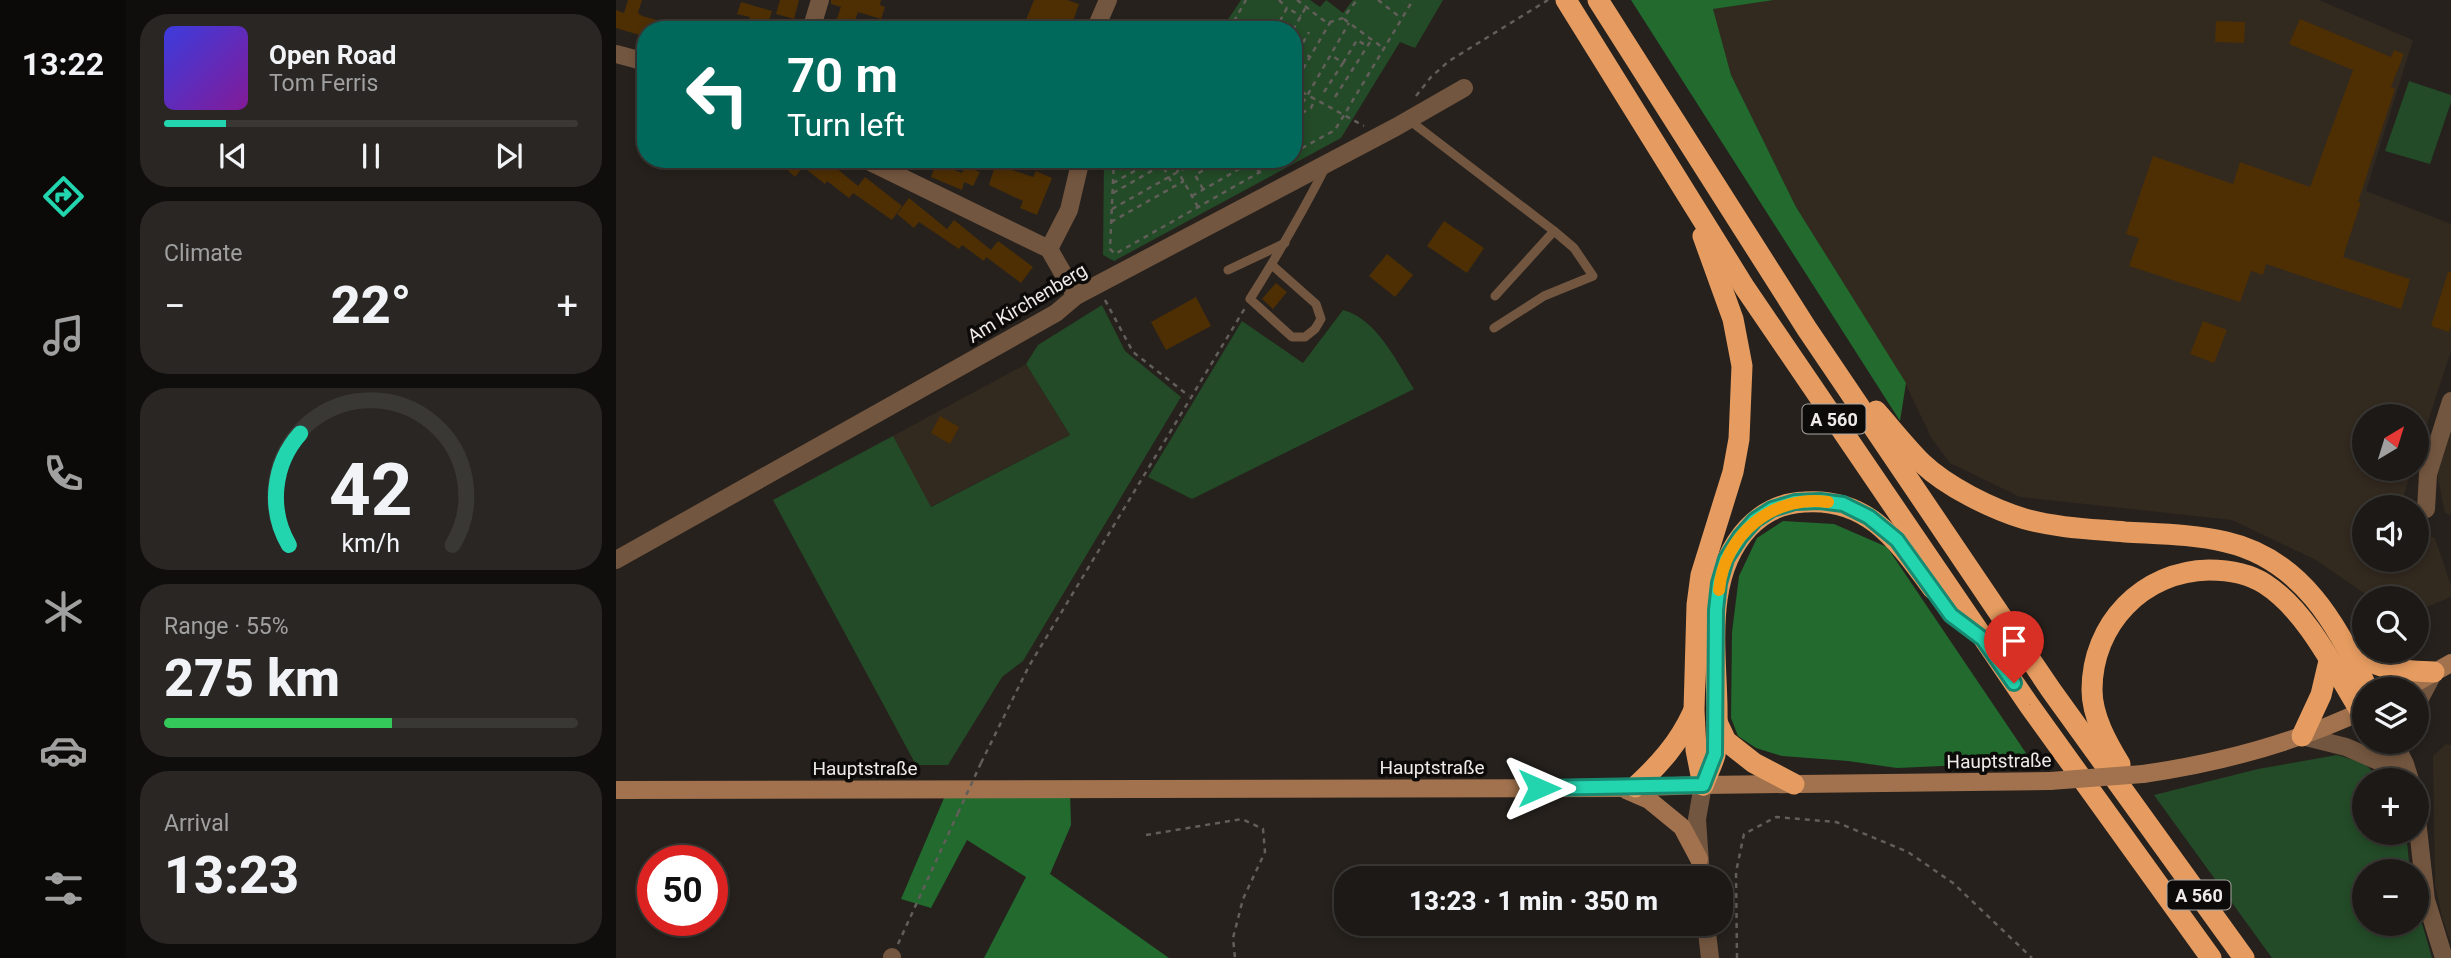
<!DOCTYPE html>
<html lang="en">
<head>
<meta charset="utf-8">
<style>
	:root { --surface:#1c1916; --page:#292623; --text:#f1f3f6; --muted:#a0a0a1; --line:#3a3835; --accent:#23d5af }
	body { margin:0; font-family:Roboto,sans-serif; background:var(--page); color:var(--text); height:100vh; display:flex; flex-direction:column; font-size:26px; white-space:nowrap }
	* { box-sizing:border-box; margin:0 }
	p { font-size:23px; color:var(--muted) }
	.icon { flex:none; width:38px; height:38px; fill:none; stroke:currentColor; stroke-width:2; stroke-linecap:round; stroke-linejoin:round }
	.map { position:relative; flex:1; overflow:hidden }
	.details { display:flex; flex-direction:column; gap:14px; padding:14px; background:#0f0e0c; width:490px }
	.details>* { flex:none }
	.hud { position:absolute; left:21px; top:21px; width:665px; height:147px; border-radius:28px; box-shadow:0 4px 10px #0003,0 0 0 2px var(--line); background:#00695c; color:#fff; overflow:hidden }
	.needle { width:46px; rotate:38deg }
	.tools { position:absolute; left:1736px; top:404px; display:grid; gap:14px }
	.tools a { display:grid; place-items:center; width:77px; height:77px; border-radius:50%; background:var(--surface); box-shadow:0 4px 10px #0003,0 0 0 2px var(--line); font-size:35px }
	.speed { position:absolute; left:21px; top:845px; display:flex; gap:14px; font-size:35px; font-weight:700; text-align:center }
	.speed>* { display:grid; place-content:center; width:91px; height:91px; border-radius:50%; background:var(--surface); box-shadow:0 4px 10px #0003,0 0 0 2px var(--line); line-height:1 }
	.speed .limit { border:10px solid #d22; background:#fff; color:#111 }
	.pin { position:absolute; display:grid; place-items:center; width:60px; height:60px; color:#fff; margin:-72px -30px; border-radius:50% 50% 50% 0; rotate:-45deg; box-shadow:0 0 7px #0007 }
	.pin .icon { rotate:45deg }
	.me { position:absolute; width:77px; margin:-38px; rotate:90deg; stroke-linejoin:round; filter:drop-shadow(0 0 5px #0008) }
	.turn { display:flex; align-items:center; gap:24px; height:147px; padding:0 35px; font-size:32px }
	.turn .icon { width:91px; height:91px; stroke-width:2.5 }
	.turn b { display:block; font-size:49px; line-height:60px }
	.big { font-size:52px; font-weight:800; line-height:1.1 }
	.details .tile { flex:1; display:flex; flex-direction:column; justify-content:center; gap:10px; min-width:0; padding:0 24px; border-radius:28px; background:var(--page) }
	.details .dial { align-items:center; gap:0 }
	.dial svg { height:182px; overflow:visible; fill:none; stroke:var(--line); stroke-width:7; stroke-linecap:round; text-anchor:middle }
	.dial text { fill:var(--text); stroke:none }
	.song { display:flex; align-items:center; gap:21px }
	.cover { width:84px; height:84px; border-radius:10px; background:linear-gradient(135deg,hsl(240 70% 55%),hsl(290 70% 35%)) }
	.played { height:7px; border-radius:4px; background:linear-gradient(90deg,var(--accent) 15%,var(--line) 15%) }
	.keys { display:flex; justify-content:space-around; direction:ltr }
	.heat { display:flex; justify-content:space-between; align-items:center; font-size:38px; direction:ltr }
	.charge { height:10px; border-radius:5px; background:linear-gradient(90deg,#34c759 55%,var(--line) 0) }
	.trip { position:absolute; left:718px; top:866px; width:399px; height:70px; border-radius:28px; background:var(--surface); box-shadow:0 4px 10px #0003,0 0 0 2px var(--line); font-weight:800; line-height:70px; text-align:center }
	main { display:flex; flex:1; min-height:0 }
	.dock { display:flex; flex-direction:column; width:126px; justify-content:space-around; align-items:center; background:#0b0a09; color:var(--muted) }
	.dock .icon { width:49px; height:49px }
	.dock .on { color:var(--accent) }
	.dock b { font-size:32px; color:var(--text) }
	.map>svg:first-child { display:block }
	.built { fill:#32291f }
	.green { fill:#234b27 }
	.forest { fill:#226a2e }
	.building { fill:#4e2f04 }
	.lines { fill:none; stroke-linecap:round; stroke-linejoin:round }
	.path { stroke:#625e5a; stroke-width:2.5; stroke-dasharray:5 5; stroke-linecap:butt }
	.lane { stroke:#73563f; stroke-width:9 }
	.street { stroke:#73563f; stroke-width:18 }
	.secondary { stroke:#a1724d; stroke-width:18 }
	.highway { stroke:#e69c60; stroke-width:21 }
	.path-bridge { stroke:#625e5a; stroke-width:2.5; stroke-dasharray:5 5; stroke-linecap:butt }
	.secondary-bridge { stroke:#a1724d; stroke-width:18 }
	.route-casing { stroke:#178a72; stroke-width:18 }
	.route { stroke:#23d5af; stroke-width:12 }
	.slow { stroke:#f59e0b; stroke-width:12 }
	.labels { text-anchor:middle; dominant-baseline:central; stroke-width:7; stroke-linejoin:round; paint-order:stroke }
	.shield { fill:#0d0b09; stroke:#aaa7a4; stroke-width:2 }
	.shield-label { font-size:18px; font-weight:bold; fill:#edeae7 }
	.street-label { font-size:19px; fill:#edeae7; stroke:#0d0b09 }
</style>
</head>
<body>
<main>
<nav class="dock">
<b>13:22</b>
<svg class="icon on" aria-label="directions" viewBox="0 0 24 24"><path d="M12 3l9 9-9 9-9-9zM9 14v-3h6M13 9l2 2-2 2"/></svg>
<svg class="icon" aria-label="music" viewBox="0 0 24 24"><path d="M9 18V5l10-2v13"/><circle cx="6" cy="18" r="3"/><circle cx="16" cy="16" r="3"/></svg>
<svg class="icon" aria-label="phone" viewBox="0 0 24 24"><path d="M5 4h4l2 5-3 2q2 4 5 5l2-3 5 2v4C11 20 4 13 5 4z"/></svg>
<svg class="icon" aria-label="climate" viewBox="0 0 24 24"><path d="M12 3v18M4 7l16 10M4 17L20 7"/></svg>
<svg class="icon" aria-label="car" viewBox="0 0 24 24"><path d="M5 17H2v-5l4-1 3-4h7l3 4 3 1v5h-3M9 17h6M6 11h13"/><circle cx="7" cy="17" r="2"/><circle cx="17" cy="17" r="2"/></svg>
<svg class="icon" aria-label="filters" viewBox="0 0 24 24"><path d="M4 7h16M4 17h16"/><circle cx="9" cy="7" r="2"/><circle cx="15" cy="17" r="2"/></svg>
</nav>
<section class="details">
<div class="tile">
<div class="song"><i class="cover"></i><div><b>Open Road</b><p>Tom Ferris</p></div></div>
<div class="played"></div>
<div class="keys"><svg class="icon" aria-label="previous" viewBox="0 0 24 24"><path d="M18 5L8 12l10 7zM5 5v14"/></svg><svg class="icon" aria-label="pause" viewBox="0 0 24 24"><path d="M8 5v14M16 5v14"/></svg><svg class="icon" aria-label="next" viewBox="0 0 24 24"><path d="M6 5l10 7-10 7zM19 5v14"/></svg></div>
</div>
<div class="tile"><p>Climate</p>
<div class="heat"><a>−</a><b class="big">22°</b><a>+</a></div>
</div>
<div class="tile dial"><svg viewBox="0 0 100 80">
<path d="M14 69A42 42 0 1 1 86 69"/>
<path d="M14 69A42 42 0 0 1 19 20" stroke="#23d5af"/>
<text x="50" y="56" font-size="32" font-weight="700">42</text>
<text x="50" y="72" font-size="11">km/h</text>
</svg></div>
<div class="tile"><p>Range · 55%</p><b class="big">275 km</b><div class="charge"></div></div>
<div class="tile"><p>Arrival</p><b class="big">13:23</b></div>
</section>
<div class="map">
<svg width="1835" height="958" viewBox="0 0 1835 958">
	<rect width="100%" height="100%" fill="#26211d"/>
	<g class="built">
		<polygon points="1158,0 1703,0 1797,40 1750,191 1835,224 1835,351 1801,455 1801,416 1748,416 1748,469 1796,469 1784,507 1748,508 1748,560 1801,560 1801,532 1819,538 1835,586 1835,597 1801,611 1801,598 1755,598 1700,560 1616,520 1404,497 1334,463 1316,439 1289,383 1180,207 1115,75 1096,9"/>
		<polygon points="410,364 454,435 314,507 277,436"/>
		<polygon points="1835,425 1835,515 1829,513 1820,469"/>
		<polygon points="1830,744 1835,745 1835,943 1827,921 1819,886 1817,756"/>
	</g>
	<g class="green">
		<polygon points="625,0 694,0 704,7 710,0 727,13 737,0 827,0 799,48 784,42 725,138 498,261 487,255 488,159 677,159 677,30 605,30"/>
		<polygon points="1793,81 1835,95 1835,102 1814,164 1769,151"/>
		<polygon points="486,305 509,351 565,397 407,661 386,677 332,765 300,765 157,500 277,436 315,507 454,435 410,364 422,345"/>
		<path d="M727 310C761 319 780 361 798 389L576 499 532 477 626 321 687 363Z"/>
		<polygon points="1721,755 1748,763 1765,780 1748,780 1748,833 1790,833 1794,871 1748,872 1748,924 1801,924 1801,906 1816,958 1656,958 1538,795 1642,769"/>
	</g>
	<g class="forest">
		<polygon points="1015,0 1158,0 1097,9 1115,75 1180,207 1290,383 1284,421"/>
		<polygon points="1167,521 1218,524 1271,547 1416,762 1281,768 1232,761 1166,756 1140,748 1122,736 1115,718 1116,632 1123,576 1141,538"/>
		<polygon points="331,791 454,791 455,825 434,874 553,958 368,958 410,877 351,840 315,908 285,899"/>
	</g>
	<g class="building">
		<polygon points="12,0 26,0 22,13 26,16 63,26 63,30 30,30 30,37 0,28 0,10 8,13"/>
		<polygon points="164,0 183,0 178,19 160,14"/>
		<polygon points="215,0 265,0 264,5 269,7 265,19 242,12 236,30 217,30 225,7 215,4"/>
		<polygon points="418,0 451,0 463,4 454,30 406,30"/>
		<polygon points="125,2 156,11 150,30 131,25 134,17 121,14"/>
		<polygon points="1684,19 1775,57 1778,50 1788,54 1775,87 1779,89 1742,202 1745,202 1727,257 1794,279 1785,309 1650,264 1647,275 1635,271 1624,302 1513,266 1523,238 1510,234 1537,156 1617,184 1624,162 1694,187 1737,70 1673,44"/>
		<polygon points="1600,21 1629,22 1628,43 1599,42"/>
		<polygon points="160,159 209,159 242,186 249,177 286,206 276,220 237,193 233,198 211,181 209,184 187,167 179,177"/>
		<polygon points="381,159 393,159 390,168 417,177 420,171 436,178 421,215 404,208 407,201 373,185"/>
		<polygon points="320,163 346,173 349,167 364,172 357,186 348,182 346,190 315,177"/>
		<polygon points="293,198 331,229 338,220 375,250 382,241 417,267 405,283 370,257 368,261 346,245 343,249 303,222 298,228 281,214"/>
		<polygon points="828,221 868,248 851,273 811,246"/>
		<polygon points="771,254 797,275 779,297 753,276"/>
		<polygon points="1832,272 1835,272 1835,325 1833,332 1815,326"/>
		<polygon points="660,283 671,292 657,309 646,299"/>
		<polygon points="580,297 595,326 550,350 535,322"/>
		<polygon points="1587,321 1611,330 1598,363 1574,354"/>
		<polygon points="324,416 343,427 334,444 315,433"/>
	</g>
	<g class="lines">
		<g class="path">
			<polyline points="663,0 671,8"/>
			<polyline points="681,0 711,23 727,18 741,0"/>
			<polyline points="762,0 785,18"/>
			<polyline points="728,19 767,48"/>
			<polyline points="613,30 630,0"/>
			<polyline points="659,30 671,8 685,16"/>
			<polyline points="677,30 690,7"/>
			<polyline points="683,50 694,57"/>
			<polyline points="677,60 693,32"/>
			<polyline points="727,63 741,40 751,46"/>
			<polyline points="677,86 715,21"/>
			<polyline points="677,87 748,126"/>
			<polyline points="708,92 727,63 715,55"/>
			<polyline points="800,96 815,77 833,61 932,0"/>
			<polyline points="719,97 756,39"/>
			<polyline points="677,107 688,101 733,23"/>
			<polyline points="677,118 695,108 699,99"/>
			<polyline points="677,153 719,130 797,0"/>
			<polyline points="498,159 494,249 499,254 667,159"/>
			<polyline points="543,159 558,187"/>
			<polyline points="555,159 582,207"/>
			<polyline points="587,159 591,168"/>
			<polyline points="636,159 643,172"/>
			<polyline points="498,166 509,159"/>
			<polyline points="477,168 497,169"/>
			<polyline points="497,183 540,159"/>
			<polyline points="587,189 579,175 607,159"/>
			<polyline points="497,193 546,165"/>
			<polyline points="576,196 637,161"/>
			<polyline points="496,209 585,159"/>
			<polyline points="495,222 568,181"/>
			<polyline points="489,300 517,352 573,396"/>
			<polyline points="365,763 413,666 629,308"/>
			<polyline points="530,835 626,819 647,829 649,852 627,899 617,938 619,958"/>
			<polyline points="282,944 342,813"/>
			<polyline points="1121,958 1120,872 1128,834 1160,817 1220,822 1292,852 1337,883 1416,958"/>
		</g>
		<g class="lane">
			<polyline points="793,120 938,231 879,296"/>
			<path d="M656 265 700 304 705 319 699 329 689 337H676L634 299C661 256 686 213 709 168"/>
			<polyline points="612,270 669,243"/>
			<polyline points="878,328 928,296 977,276 958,248 938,231"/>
		</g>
		<g class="street">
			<polyline points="195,30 204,0"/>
			<polyline points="479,30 492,0"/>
			<polyline points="0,54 30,62"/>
			<polyline points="248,159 433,249 460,296"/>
			<polyline points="433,249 453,210 465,159"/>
			<polyline points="1810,509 1812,474 1835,401"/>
			<polyline points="0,560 440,313 460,296 780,127 848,88"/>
			<polyline points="1801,704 1818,672"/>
			<polyline points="1686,736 1730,747 1769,764"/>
			<polyline points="1759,742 1778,780"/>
			<polyline points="1778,742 1789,764 1794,780"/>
			<polyline points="1801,820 1810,900 1828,958"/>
			<polyline points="1085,878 1081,819 1087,785"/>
			<polyline points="1090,924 1094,958"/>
			<polyline points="276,958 276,957"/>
		</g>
		<g class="secondary">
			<polyline points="1787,690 1835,663"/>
			<path d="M1527 774C1603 763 1679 743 1748 710"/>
			<polyline points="0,790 1003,788 1087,785 1434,781"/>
			<polyline points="1010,790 1033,800 1066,827 1083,859"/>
		</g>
		<g class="highway">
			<polyline points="950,0 1129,288 1413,705 1595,958"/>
			<polyline points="982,0 1191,329 1435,690 1628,958"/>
			<polyline points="1087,236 1117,319 1126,366 1123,439 1117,472 1085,575 1081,605 1078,710 1080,750 1087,785"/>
			<path d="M1260 411C1275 428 1290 447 1306 463 1331 487 1376 509 1409 519 1441 528 1476 529 1509 532 1543 534 1577 534 1610 542 1685 559 1722 625 1752 690"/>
			<path d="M1733 647C1764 672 1779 670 1818 672"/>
			<polyline points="1101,722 1110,741 1138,763 1178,784"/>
			<polyline points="1686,736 1705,695 1713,661"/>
			<path d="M1504 764C1491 743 1476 716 1476 690 1476 624 1527 571 1593 570 1613 570 1632 573 1649 584 1691 611 1719 670 1745 712"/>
			<path d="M1087 785C1091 775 1096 765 1099 755 1102 740 1101 722 1101 707 1100 648 1088 575 1132 528 1147 512 1166 503 1188 502 1253 497 1282 542 1317 589"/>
			<path d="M1019 787C1043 765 1063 743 1077 712"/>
		</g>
		<polyline class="path-bridge" points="342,813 365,763"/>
		<polyline class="secondary-bridge" points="1434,781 1527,774"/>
	</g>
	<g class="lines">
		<g class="route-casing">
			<polyline id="route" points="923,788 1087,785 1099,754 1100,610 1103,583 1110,559 1124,537 1139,520 1156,509 1179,502 1204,501 1227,504 1253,517 1281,540 1335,615 1367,639 1398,683"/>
		</g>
		<use href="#route" class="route"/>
		<path class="slow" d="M1103 590C1108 535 1157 494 1212 502"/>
	</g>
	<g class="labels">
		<g class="shield">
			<rect x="1186.5" y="404.5" width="63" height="29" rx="5"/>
			<rect x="1551.5" y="880.5" width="63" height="29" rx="5"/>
		</g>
		<g class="shield-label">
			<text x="1218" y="419">A 560</text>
			<text x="1583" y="895">A 560</text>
		</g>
		<g class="street-label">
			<text transform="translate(411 303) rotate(-31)">Am Kirchenberg</text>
			<text transform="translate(1383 761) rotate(-1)">Hauptstraße</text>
			<text x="816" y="767">Hauptstraße</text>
			<text x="249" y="768">Hauptstraße</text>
		</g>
	</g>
</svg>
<div class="tools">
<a><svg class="needle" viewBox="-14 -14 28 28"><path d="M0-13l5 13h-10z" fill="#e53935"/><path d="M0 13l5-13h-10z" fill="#a0a0a1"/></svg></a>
<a><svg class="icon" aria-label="sound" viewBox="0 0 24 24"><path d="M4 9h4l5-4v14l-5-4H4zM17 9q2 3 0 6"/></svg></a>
<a><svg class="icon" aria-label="search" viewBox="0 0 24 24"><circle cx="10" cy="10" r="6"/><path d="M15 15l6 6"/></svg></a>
<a><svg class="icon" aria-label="layers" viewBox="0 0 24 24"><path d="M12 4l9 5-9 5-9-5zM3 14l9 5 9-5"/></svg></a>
<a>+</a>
<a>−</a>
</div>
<div class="speed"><div class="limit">50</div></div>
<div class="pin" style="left:1398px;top:683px;background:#d93025"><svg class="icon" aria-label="arrive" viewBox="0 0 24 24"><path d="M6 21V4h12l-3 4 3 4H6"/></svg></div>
<svg class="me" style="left:923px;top:788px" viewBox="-20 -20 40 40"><path d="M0-17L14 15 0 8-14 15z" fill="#23d5af" stroke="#fff" stroke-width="4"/></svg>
<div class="trip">13:23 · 1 min · 350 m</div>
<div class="hud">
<div class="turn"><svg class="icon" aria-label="left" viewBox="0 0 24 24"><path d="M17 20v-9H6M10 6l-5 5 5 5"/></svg><div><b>70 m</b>Turn left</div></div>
</div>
</div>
</main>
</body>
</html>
